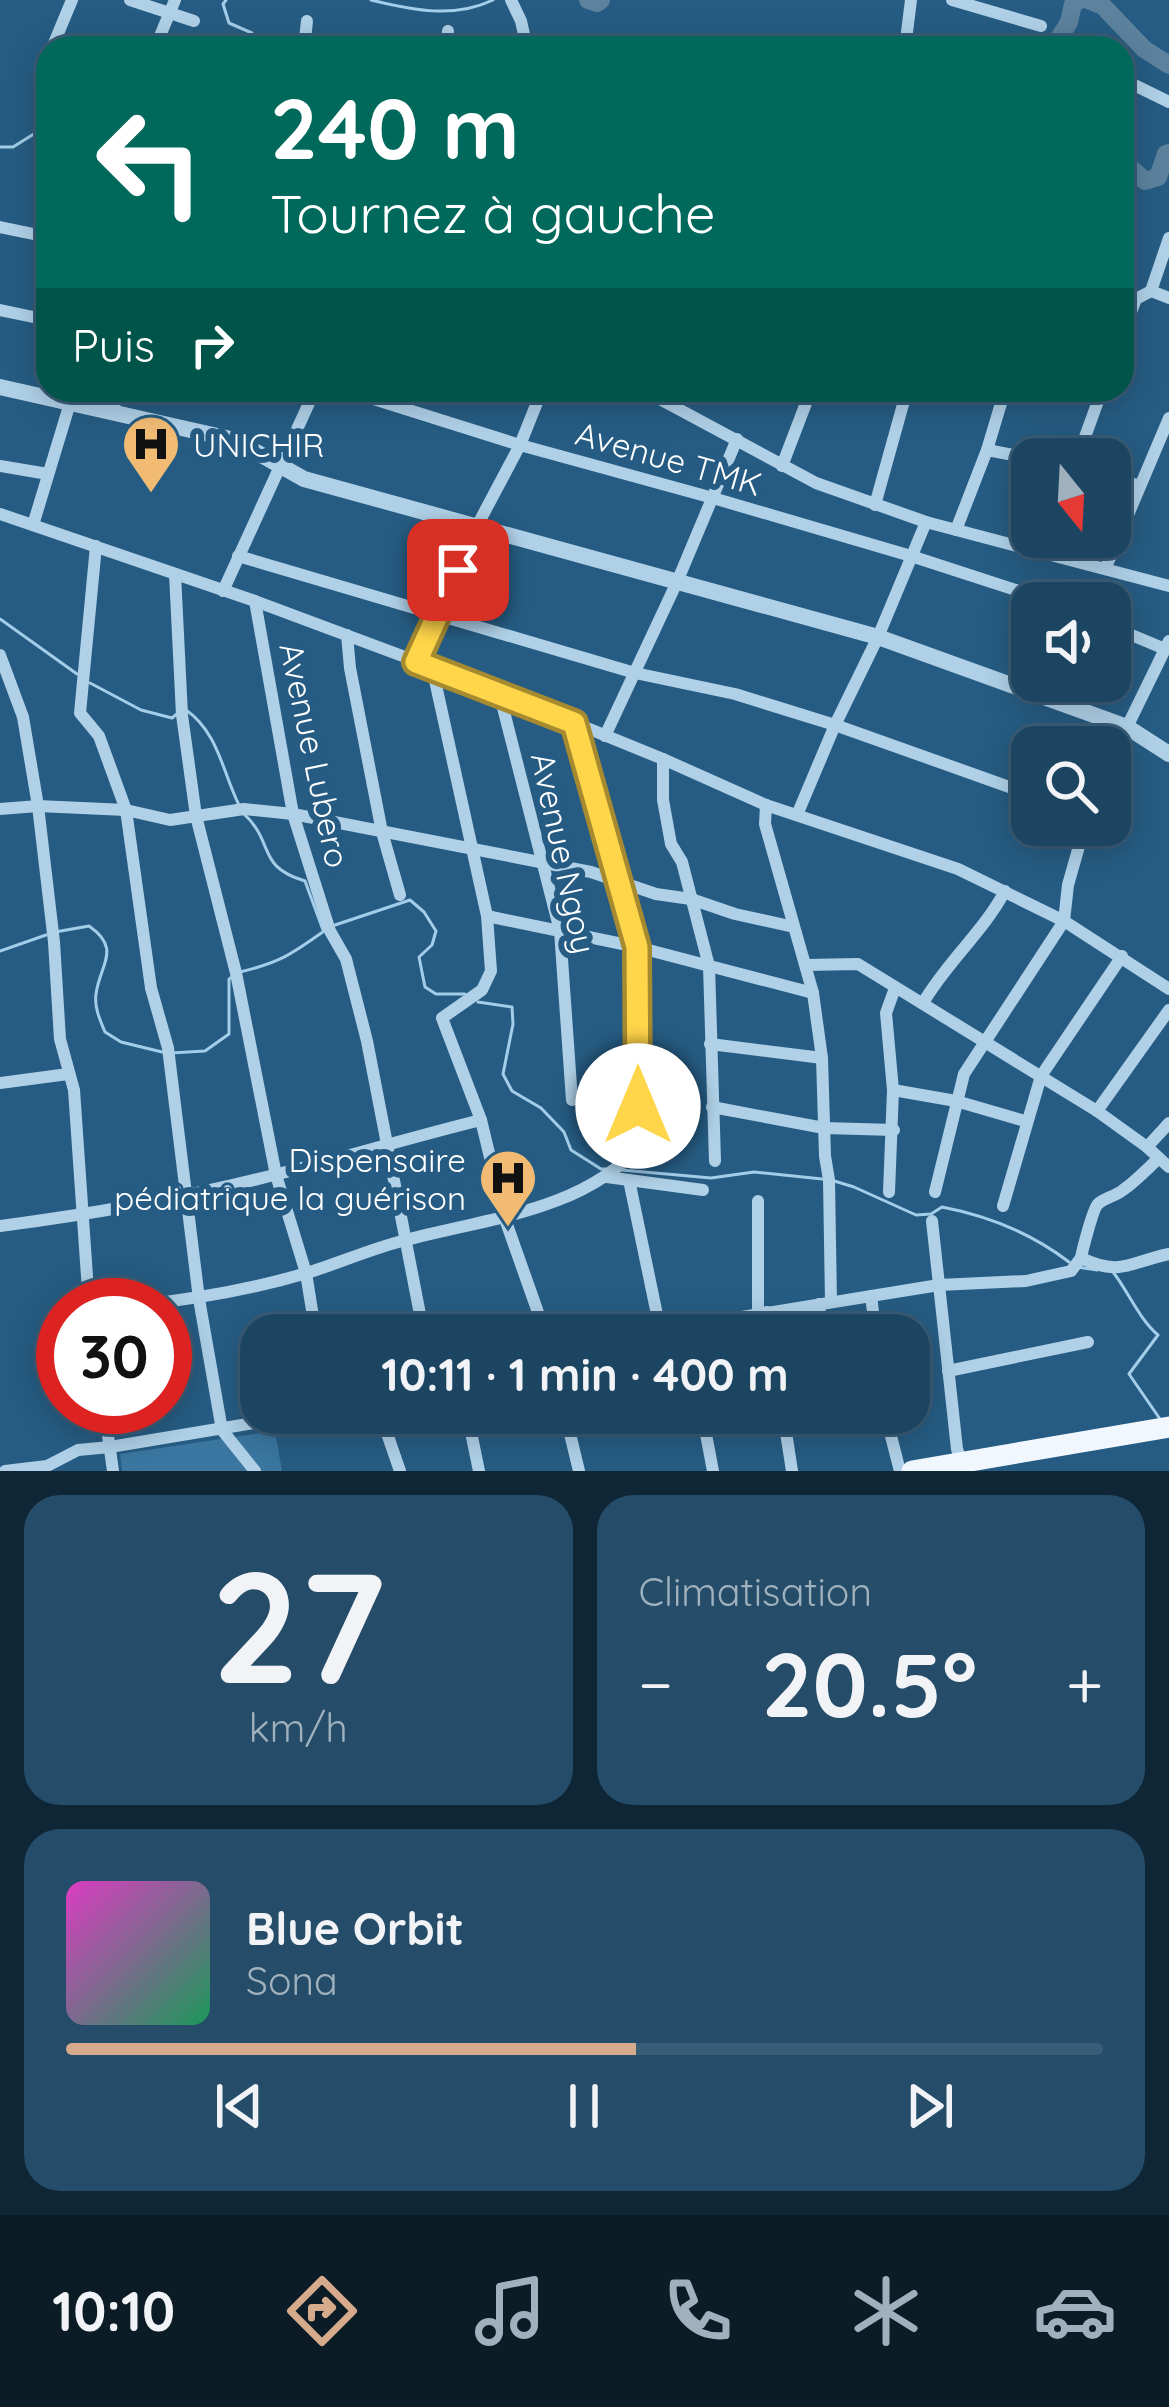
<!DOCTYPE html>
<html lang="fr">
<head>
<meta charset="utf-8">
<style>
	:root { --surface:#1c4562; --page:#254c68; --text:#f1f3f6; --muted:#a0b1be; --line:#3a5d77; --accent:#d6ab8b }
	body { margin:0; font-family:Quicksand,sans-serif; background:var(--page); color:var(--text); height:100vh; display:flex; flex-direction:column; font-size:45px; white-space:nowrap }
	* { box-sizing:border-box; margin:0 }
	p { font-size:39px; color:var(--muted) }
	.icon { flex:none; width:66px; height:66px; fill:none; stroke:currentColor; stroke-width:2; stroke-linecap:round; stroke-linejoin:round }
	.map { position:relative; height:1471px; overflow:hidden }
	.drawer { display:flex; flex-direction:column; gap:24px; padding:24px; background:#0f2636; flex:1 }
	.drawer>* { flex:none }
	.guide { position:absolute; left:36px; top:36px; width:1098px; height:366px; border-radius:36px; box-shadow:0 6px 30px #0003,0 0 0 3px var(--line); background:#00695c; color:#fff; overflow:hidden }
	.needle { width:78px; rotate:162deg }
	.fabs { position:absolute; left:1011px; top:438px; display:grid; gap:24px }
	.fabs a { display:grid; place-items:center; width:120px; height:120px; border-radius:24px; background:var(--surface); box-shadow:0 6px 30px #0003,0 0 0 3px var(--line); font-size:60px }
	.speed { position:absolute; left:36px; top:1278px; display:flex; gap:24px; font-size:60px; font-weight:700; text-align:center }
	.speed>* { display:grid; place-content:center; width:156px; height:156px; border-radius:50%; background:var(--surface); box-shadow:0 6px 30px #0003,0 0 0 3px var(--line); line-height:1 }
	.speed .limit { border:18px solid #d22; background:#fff; color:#111 }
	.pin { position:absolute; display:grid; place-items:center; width:102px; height:102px; color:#fff; margin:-51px; border-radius:24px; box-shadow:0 6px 18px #0006 }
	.me { position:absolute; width:132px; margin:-66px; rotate:0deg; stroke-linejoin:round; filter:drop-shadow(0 0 9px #0008) }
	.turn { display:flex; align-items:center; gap:42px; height:252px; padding:0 36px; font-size:54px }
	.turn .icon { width:156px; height:156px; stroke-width:2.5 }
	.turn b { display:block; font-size:84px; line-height:102px }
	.then { display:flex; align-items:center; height:114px; padding:0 36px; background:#0003; gap:24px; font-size:45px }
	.big { font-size:90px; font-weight:800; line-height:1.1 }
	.drawer .card { flex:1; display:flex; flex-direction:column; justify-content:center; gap:18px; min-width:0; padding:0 42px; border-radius:36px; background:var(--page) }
	.drawer .dial { align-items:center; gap:0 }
	.dial b { font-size:156px; line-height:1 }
	.song { display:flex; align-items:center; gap:36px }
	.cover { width:144px; height:144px; border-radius:18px; background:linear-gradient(135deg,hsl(310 70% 55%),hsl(150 70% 35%)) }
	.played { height:12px; border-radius:6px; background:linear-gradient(90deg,var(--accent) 55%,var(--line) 55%) }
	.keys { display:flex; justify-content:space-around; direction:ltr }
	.heat { display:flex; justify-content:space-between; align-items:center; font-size:66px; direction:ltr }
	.drawer .tiles { flex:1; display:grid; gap:24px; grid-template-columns:1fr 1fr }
	.card:last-child { grid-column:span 2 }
	.trip { position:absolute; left:240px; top:1314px; width:690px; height:120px; border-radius:36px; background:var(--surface); box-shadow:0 6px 30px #0003,0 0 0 3px var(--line); font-weight:800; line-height:120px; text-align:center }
	.dock { display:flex; height:192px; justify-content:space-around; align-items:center; background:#0b1c27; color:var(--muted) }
	.dock .icon { width:84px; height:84px }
	.dock .current { color:var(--accent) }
	.dock b { font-size:54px; color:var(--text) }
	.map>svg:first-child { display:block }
	.green { fill:#3a76a0 }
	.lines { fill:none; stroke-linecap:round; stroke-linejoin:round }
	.stream { stroke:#a3cde8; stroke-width:3 }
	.river { stroke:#5c829d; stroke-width:18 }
	.minor { stroke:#afd0e7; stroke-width:12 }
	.tertiary { stroke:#afd0e7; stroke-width:16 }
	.primary { stroke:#f1f7fe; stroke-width:21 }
	.route-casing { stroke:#a68a30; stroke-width:30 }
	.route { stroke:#ffd54a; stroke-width:21 }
	.labels { text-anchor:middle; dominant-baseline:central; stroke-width:12; stroke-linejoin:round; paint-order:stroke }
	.poi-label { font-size:33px; fill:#fff; stroke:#265c83; text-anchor:start }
	.street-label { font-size:33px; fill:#fff; stroke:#265c83 }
</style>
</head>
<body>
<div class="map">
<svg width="1169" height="1471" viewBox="0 0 1169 1471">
	<rect width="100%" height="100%" fill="#265c83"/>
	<polygon class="green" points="275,1431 282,1471 122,1471 120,1454"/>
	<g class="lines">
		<g class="stream">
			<polyline points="226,0 223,4 229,23 252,33 256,48"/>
			<path d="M371 0C412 10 454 19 493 0"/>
			<polyline points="0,147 13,147 37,132 38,117 48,109"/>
			<polyline points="0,619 77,674"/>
			<polyline points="90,683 141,710 172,718 178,713"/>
			<path d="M186 710C218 732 223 773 239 805"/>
			<path d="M243 813C276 843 255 866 305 881L323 930"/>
			<polyline points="335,925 410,900 424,912 436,931 432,945 419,957 425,987 436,994 465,994"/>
			<path d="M55 932 89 926C122 949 100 964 96 994 94 1007 100 1020 105 1032L121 1042 162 1052"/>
			<polyline points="0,951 46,935"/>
			<path d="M240 972C282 962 293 953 327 929"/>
			<polyline points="478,1002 512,1007 513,1024 503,1074 512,1091 541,1108 564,1132 571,1150 601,1169 607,1169"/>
			<polyline points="171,1053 205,1051 229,1034 229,979 232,977"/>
			<polyline points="622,1170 711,1178 754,1172 822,1179"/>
			<path d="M831 1180 854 1187 916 1215 931 1214 942 1207C989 1216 1031 1233 1069 1262"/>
			<polyline points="1077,1267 1097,1270"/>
			<path d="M1113 1272C1128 1291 1139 1319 1158 1335L1129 1374 1160 1419"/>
		</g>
		<g class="river">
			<polyline points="588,0 597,3 601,0"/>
			<polyline points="1088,0 1103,6 1144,49 1169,65"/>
			<polyline points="1053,48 1069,22 1073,4 1080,0"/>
			<polyline points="1122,160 1145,181 1158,177 1166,154 1169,153"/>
		</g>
		<g class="minor">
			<polyline points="130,0 194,21"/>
			<polyline points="511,0 521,21 527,48"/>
			<polyline points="952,0 1041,26"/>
			<polyline points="52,48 72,0"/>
			<polyline points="155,48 175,0"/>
			<polyline points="304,48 307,21"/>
			<polyline points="446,48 448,31"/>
			<polyline points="905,48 911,0"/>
			<polyline points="46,64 48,58"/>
			<polyline points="1122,79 1169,102"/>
			<polyline points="0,227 48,237"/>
			<polyline points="43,236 48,208"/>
			<polyline points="1169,238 1151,291 1169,298"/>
			<polyline points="0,310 48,320"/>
			<polyline points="1122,336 1136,299 1151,291"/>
			<polyline points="345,390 520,445 713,498 911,556 1056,603"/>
			<polyline points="643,390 816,483 926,522 1169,586"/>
			<polyline points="113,413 117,390"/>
			<polyline points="987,450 1034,459"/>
			<polyline points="1077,459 1102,390"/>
			<polyline points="0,466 48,474"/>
			<polyline points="782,466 811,390"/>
			<polyline points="1110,477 1140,486"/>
			<polyline points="875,505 907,390"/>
			<polyline points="0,514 255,601 499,692 663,759 766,805 958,869 1064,921 1169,989"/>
			<polyline points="33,525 70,403"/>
			<polyline points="956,530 987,450 1005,390"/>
			<polyline points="96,546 80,713 99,736 126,810 151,988 168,1048 199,1299 222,1430 255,1471"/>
			<polyline points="238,556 635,673 735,694 835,725 1032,795"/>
			<polyline points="1106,567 1169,418"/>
			<polyline points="175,574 182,715 196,816 236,973 276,1175 306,1273 316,1335"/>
			<polyline points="223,591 315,390"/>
			<polyline points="255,601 293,814 330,931 346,959 367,1041 424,1335"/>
			<polyline points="1110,626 1165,649"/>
			<polyline points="347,635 350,668 382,832 400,895"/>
			<polyline points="0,655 23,717 38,806 54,942 60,1039 74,1090 89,1305"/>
			<polyline points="416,662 477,526 520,445 542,390"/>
			<polyline points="432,667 487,916 491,971 482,990 442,1018 481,1120 505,1219 546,1335"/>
			<polyline points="499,692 560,931 572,1100"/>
			<polyline points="1127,727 1169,641"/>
			<polyline points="605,736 677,582 737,439"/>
			<polyline points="663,759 663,800 671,844 682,862 709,966 715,1161"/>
			<polyline points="1110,770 1130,728"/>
			<polyline points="766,805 765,824 813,993 822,1058 825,1156 829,1180 831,1302"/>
			<polyline points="0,809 38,806 126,810 170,820 244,809 293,814 591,872 656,894 691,899 735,914 794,927"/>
			<polyline points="797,815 835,725 878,637 926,522"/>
			<polyline points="487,916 637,947 813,993"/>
			<polyline points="806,965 858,964 1097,1111 1147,1147 1169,1167"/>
			<path d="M923 1003C946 963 983 932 1005 891"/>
			<polyline points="710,1044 822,1058"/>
			<polyline points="0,1083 68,1074"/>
			<polyline points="893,1090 956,1101 1025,1121"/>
			<polyline points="712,1107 824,1128 894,1130"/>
			<polyline points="1097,1111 1169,1010"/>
			<polyline points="1147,1147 1169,1123"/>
			<polyline points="607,1177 629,1180 660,1329"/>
			<polyline points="629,1180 703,1190"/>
			<polyline points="889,1192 893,1090 886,1013 895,988"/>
			<polyline points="935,1192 964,1074 1064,921 1068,885 1085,825"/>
			<polyline points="1003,1206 1041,1076 1122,956"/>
			<polyline points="932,1221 957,1449 962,1464"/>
			<path d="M0 1226C92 1214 184 1198 274 1175 343 1158 412 1137 481 1120"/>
			<path d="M1081 1258C1082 1252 1093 1208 1098 1204 1104 1198 1116 1196 1123 1190 1136 1181 1147 1169 1159 1158"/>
			<polyline points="871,1296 876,1335"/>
			<polyline points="819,1304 822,1335"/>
			<path d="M139 1305C197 1299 254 1289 310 1272 342 1262 373 1248 406 1240 483 1219 584 1211 639 1146L637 947 574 723"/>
			<polyline points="767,1312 770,1335"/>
			<polyline points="758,1314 758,1201"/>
			<path d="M631 1335 939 1285 1026 1281 1071 1271 1081 1258C1121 1277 1130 1262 1169 1254"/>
			<polyline points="948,1371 1088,1342"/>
			<polyline points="104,1407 113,1471"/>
			<polyline points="380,1413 400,1471"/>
			<polyline points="463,1413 472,1437 479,1471"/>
			<polyline points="565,1413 579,1471"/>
			<polyline points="702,1413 713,1471"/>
			<polyline points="783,1413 792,1471"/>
			<polyline points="885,1413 900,1471"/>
			<polyline points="5,1471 47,1466 78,1450 110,1447 314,1413"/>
		</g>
		<polyline class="tertiary" points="0,387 235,440 304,479 878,637 1127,727 1169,754"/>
		<polyline class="primary" points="912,1471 1169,1427"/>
	</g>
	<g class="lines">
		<g class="route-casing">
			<polyline id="route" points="458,570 416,662 574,723 637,947 638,1106"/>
		</g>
		<use href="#route" class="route"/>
	</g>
	<defs>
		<g id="hospital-pin" transform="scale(3)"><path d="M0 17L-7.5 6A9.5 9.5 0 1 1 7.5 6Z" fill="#f1bb74" stroke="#265c83"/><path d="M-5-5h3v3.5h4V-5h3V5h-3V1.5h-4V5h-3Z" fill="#111"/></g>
	</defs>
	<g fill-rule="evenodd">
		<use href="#hospital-pin" x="151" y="444"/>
		<use href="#hospital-pin" x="508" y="1178"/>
	</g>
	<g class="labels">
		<g class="poi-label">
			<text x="193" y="444">UNICHIR</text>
			<text x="466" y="1159" text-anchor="end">Dispensaire<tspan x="466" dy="38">pédiatrique la guérison</tspan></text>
		</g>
		<g class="street-label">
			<text transform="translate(669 458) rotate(16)">Avenue TMK</text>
			<text transform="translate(315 755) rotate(78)">Avenue Lubero</text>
			<text transform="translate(564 853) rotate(78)">Avenue Ngoy</text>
		</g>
	</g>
</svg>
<div class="fabs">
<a><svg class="needle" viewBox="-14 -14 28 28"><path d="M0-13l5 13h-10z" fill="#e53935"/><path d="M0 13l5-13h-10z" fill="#a0b1be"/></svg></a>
<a><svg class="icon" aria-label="sound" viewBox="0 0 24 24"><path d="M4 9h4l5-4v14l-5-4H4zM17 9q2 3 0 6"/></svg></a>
<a><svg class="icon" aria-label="search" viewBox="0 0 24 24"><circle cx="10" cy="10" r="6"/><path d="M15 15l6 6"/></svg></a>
</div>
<div class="speed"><div class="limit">30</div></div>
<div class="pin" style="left:458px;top:570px;background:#d93025"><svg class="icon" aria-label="arrive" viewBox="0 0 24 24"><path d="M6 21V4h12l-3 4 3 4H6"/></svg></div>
<svg class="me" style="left:638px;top:1106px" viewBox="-20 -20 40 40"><circle r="19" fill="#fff"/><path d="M0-13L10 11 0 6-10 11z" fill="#ffd54a"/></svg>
<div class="trip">10:11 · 1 min · 400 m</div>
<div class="guide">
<div class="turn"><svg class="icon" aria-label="left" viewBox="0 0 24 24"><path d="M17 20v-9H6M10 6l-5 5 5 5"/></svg><div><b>240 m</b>Tournez à gauche</div></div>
<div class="then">Puis<svg class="icon" aria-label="right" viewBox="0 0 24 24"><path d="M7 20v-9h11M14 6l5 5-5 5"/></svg></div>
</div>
</div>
<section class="drawer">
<div class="tiles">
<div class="card dial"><b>27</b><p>km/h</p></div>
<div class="card"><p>Climatisation</p>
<div class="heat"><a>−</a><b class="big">20.5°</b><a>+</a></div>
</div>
<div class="card">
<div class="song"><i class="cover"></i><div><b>Blue Orbit</b><p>Sona</p></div></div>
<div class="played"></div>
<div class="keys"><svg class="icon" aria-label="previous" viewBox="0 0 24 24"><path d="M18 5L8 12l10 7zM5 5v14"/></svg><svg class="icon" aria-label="pause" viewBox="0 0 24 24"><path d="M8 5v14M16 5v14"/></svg><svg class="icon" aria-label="next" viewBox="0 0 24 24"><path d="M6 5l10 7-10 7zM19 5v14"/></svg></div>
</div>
</div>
</section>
<nav class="dock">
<b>10:10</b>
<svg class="icon current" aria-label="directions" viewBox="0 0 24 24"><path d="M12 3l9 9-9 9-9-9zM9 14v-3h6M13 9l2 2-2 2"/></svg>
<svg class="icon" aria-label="music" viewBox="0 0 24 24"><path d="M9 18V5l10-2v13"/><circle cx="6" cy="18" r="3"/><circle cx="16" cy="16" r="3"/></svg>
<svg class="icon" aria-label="phone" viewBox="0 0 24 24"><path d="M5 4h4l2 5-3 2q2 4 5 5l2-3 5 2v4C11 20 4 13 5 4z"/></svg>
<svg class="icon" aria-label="climate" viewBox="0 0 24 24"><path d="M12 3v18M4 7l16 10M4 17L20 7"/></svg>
<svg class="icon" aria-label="car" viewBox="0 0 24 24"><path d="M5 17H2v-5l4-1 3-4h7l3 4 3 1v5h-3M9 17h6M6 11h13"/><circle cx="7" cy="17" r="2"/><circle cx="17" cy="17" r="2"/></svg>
</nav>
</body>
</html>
